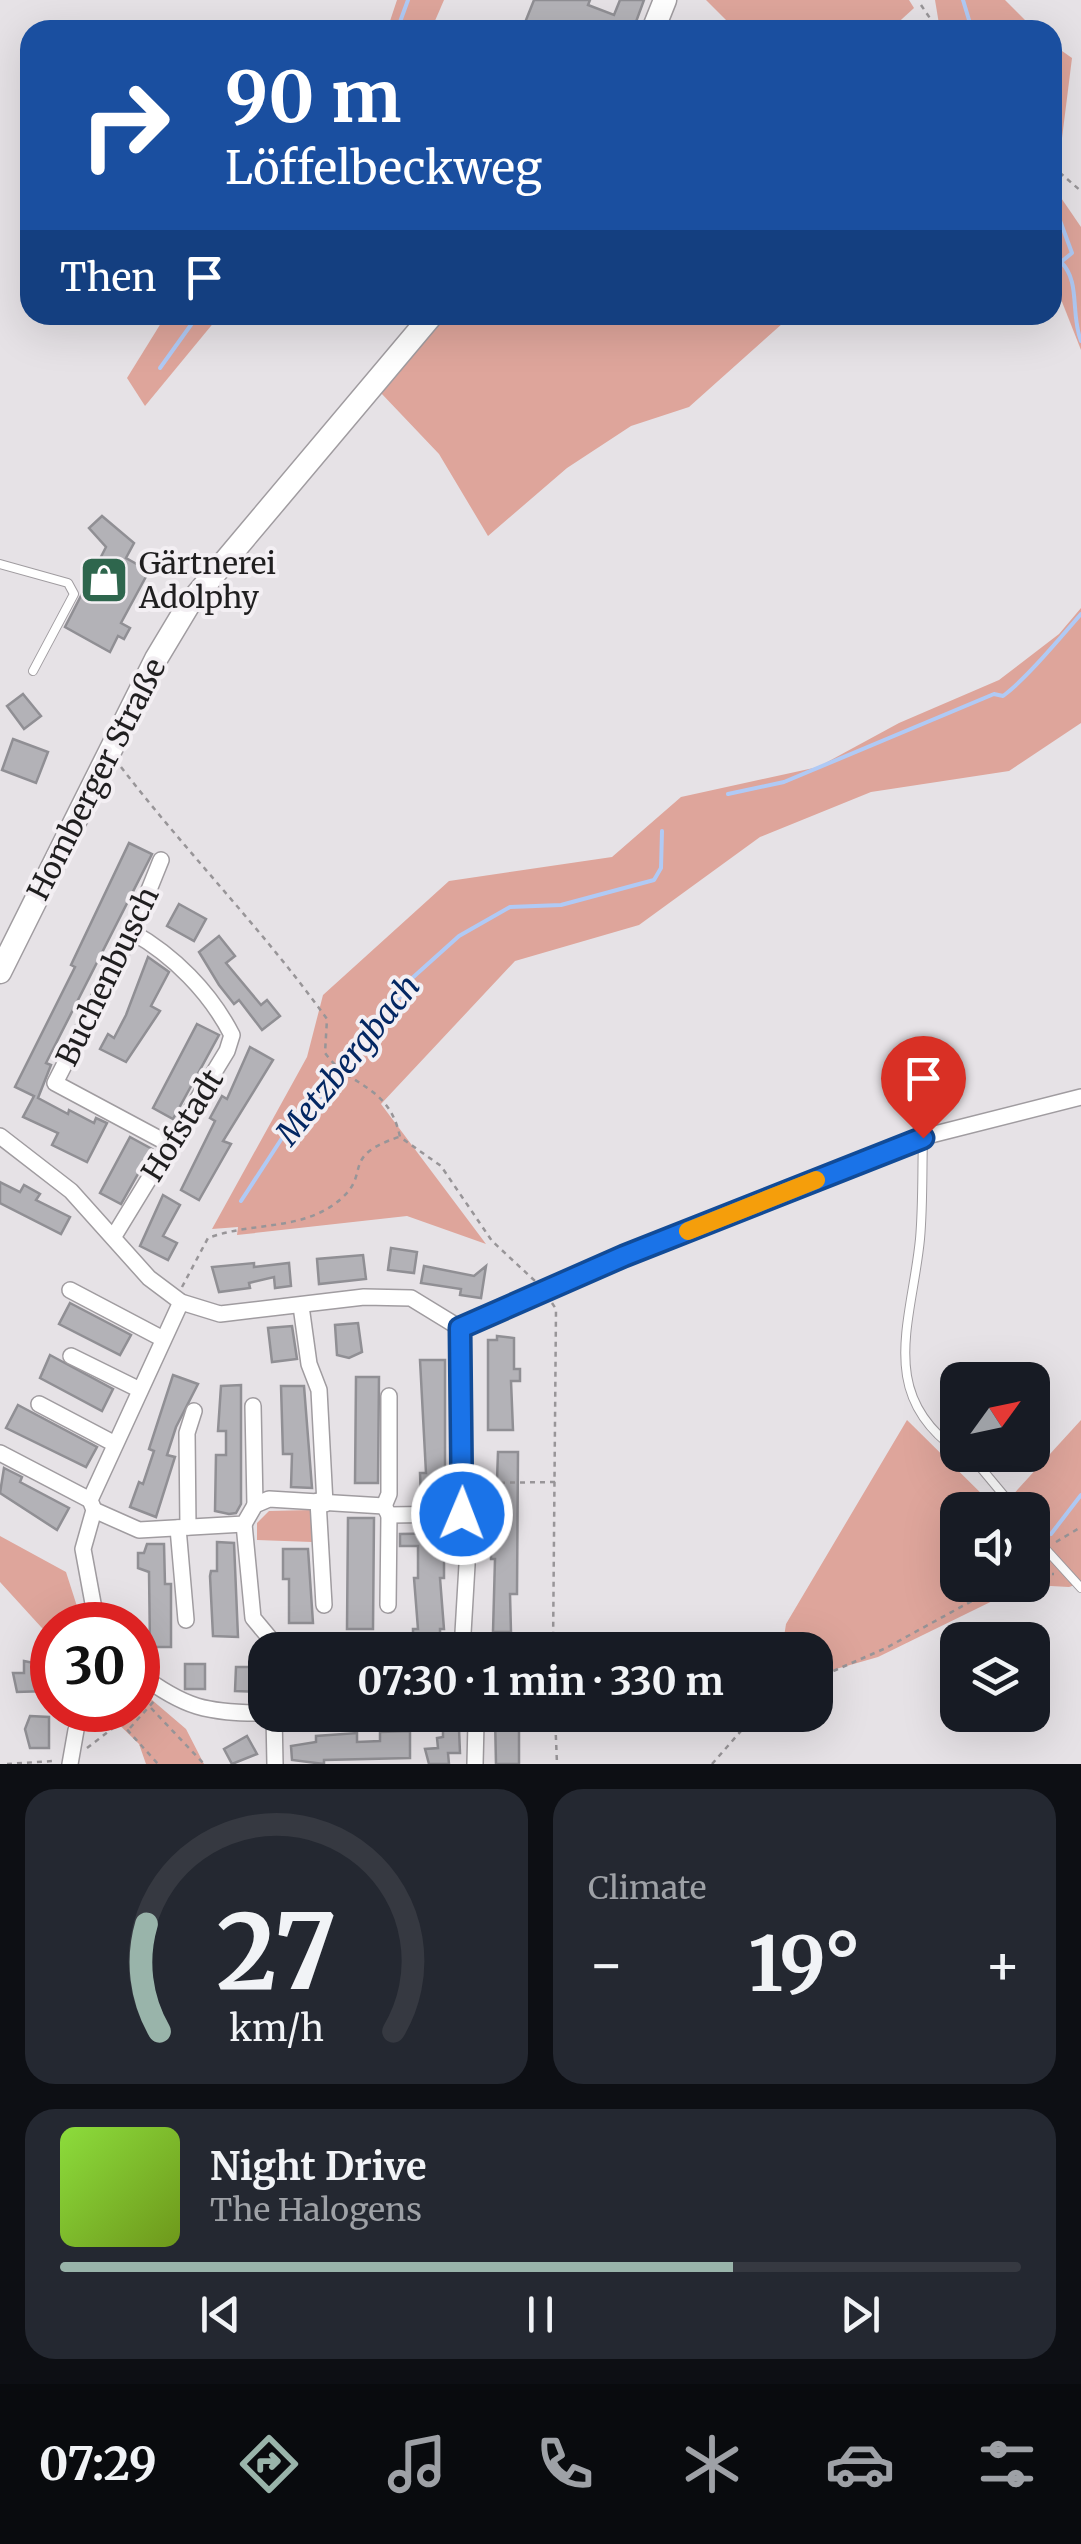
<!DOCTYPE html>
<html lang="en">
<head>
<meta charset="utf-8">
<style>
	:root { --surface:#171b24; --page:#242831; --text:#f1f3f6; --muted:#9ea1a6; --line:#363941; --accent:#99b4aa }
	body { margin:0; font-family:Merriweather,serif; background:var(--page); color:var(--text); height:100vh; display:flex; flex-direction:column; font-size:38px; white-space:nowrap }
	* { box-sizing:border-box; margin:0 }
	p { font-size:32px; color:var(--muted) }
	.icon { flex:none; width:55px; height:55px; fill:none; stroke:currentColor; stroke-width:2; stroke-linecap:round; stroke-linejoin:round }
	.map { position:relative; height:1764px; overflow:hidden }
	.details { display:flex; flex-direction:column; gap:25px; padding:25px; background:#0d0f14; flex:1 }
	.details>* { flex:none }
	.top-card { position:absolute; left:20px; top:20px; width:1042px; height:305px; border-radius:30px; box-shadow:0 10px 40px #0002; background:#1a4fa0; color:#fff; overflow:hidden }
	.needle { width:65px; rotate:57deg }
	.fabs { position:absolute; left:940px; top:1362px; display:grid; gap:20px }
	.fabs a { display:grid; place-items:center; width:110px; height:110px; border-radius:20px; background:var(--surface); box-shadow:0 10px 40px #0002; font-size:50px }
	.speed { position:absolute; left:30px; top:1602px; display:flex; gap:20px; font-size:50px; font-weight:700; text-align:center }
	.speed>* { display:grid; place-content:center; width:130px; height:130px; border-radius:50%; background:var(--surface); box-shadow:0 10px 40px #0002; line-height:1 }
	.speed .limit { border:15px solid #d22; background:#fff; color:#111 }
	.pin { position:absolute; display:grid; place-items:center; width:85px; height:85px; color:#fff; margin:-102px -42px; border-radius:50% 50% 50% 0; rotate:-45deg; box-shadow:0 0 10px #0007 }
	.pin .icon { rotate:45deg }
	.me { position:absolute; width:110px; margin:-55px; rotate:1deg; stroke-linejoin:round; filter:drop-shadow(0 0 8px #0008) }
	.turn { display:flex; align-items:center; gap:35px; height:210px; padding:0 40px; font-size:45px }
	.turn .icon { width:130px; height:130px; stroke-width:2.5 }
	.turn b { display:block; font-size:70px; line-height:85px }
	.then { display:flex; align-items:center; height:95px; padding:0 40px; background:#0003; gap:20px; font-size:38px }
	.big { font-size:75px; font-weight:700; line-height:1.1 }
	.details .widget { flex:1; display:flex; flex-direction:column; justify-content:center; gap:15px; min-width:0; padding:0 35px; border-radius:30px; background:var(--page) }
	.details .dial { align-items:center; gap:0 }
	.dial svg { height:260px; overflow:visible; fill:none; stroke:var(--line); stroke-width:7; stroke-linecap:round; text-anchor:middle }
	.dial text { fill:var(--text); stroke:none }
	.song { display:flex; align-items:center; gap:30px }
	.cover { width:120px; height:120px; border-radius:15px; background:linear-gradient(135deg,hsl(90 70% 55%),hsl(80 70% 35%)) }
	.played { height:10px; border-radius:5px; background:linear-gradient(90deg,var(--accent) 70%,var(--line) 70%) }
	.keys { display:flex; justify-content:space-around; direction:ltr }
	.heat { display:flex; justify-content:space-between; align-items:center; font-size:55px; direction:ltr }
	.details .tiles { flex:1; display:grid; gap:25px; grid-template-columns:1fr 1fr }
	.widget:last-child { grid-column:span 2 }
	.trip { position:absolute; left:248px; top:1632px; width:585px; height:100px; border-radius:30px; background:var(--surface); box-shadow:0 10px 40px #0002; font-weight:700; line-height:100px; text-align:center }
	.tabs { display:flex; height:160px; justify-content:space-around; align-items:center; background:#090b0e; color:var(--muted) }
	.tabs .icon { width:70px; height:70px }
	.tabs .active { color:var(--accent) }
	.tabs b { font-size:45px; color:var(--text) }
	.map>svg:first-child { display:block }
	.green { fill:#dea59b }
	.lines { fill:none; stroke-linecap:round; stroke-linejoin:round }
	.stream { stroke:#b0caf5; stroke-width:4 }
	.building { fill:#b3b2b7; stroke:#908f94; stroke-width:2.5 }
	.lane-casing { stroke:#a09ca0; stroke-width:10 }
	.street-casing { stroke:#a09ca0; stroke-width:18 }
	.secondary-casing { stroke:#a09ca0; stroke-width:25 }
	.path { stroke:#989598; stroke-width:2.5; stroke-dasharray:5 5; stroke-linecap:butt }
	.lane { stroke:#fff; stroke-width:8 }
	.street { stroke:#fff; stroke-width:15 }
	.secondary { stroke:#fff; stroke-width:22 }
	.route-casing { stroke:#114b97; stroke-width:25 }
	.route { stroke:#1a73e8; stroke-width:18 }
	.slow { stroke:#f59e0b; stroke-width:18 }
	.labels { text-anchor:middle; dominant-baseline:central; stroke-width:8; stroke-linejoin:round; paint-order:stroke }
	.poi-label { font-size:30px; fill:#1f1e1f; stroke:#f3eff3; text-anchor:start }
	.street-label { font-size:30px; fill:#1f1e1f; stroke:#f3eff3 }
	.water-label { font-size:32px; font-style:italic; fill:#032763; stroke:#f3eff3 }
</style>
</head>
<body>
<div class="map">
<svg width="1081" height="1764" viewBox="0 0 1081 1764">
	<rect width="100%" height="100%" fill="#e6e2e6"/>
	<g class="green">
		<polygon points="397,0 444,0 431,30 387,30"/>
		<polygon points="706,0 909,0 914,8 890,30 736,30"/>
		<polygon points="935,0 1005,0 1035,30 940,30"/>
		<polygon points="1052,44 1072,58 1057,178 1052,176"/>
		<polygon points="1055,189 1081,227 1081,350 1053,279"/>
		<polygon points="166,315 220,315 145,406 127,378"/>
		<polygon points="447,315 575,315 581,320 587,315 641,315 647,320 652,315 792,315 689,407 631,426 567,468 488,536 439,454 381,393"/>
		<polygon points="1081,608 1081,723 1009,771 871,792 760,837 639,925 515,961 381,1104 486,1244 407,1216 237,1235 238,1227 212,1229 307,1057 323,995 449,881 612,857 681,797 818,767 899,723 999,680 1059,634"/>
		<polygon points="907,1420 998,1510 958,1510 958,1585 1025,1585 878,1657 815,1675 815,1650 782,1650 786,1624"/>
		<polygon points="1081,1420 1081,1583 1069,1587 1033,1585 1032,1510 999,1510"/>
		<polygon points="311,1510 312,1542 257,1540 257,1523 269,1511"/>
		<polygon points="0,1536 66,1572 83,1625 52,1625 52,1639 0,1582"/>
		<polygon points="138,1688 186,1729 204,1764 146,1764 139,1744 104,1710 138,1710"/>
	</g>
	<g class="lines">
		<g class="stream">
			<polyline points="963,0 972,30"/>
			<polyline points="397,30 408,0"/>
			<path d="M1052 199 1072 253 1061 262C1081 282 1070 313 1081 341"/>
			<polyline points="160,368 198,315"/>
			<path d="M728 794 784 782 994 694 1003 696C1027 678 1060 638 1081 614"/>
			<polyline points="241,1201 286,1132 310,1116 321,1101 341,1057 363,1037 372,1020 402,996 400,989 459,936 510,907 561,905 654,880 661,868 662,831"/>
			<polyline points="1051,1534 1081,1495"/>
		</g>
	</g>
	<g class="building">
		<polygon points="534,0 590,0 588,5 614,15 620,0 644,0 633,30 536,30 524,25"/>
		<polygon points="102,516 134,543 126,558 149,571 121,623 130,628 124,639 118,636 110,652 65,627 106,547 89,528"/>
		<polygon points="23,694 41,716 24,729 7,706"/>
		<polygon points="13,739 48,752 36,783 2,770"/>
		<polygon points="129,843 152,854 46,1063 51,1065 38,1098 68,1114 69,1110 94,1123 96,1118 107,1123 87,1162 52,1145 58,1133 23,1117 34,1096 15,1087 75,967 71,965"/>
		<polygon points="179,904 206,919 194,941 167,926"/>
		<polygon points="219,936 235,956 226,963 261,1005 267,1000 280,1016 262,1030 239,1000 234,1004 219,985 199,952"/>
		<polygon points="148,957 169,972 151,1006 160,1011 126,1062 100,1049 108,1034 114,1038 126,1015"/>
		<polygon points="197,1024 219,1035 173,1119 153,1108"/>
		<polygon points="250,1047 273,1060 223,1141 231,1144 199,1200 181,1190 215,1121 210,1118 222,1096 227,1099"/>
		<polygon points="130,1137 152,1149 121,1204 100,1193"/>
		<polygon points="0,1182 20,1192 24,1185 40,1194 36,1200 70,1217 61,1234 0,1203"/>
		<polygon points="163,1195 180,1205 163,1236 177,1243 168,1260 140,1246"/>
		<polygon points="391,1248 417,1252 414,1273 388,1270"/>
		<polygon points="363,1255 366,1279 319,1284 317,1259"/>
		<polygon points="254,1263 254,1267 289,1263 291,1286 275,1288 274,1277 249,1283 250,1288 219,1292 212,1267"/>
		<polygon points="424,1266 474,1276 486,1266 481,1298 460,1295 461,1289 421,1283"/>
		<polygon points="70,1303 131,1335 120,1355 59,1324"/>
		<polygon points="358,1323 362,1352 349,1358 337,1355 335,1325"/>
		<polygon points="292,1326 297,1359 272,1362 268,1328"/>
		<polygon points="497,1336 514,1338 514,1369 520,1369 520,1381 511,1381 513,1430 488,1430 488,1340 497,1340"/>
		<polygon points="50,1355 113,1389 102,1411 40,1378"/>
		<polygon points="420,1360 445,1360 445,1498 421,1499 420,1473 426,1473"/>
		<polygon points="173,1375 198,1384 176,1427 167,1455 175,1457 156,1517 130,1507 139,1482 143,1484 154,1451 149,1449"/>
		<polygon points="356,1377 379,1377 378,1483 355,1483"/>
		<polygon points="241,1385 241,1504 236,1513 229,1514 215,1511 216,1455 226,1455 226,1431 218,1431 221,1386"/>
		<polygon points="281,1386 304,1386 312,1488 291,1487 292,1454 283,1454"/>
		<polygon points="18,1405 97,1447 86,1467 6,1428"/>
		<polygon points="498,1452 518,1452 517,1594 510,1594 511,1632 493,1632 495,1559 491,1559 491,1538 495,1538"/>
		<polygon points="4,1468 22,1477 20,1482 69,1508 57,1530 0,1493"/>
		<polygon points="348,1518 374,1518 373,1629 347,1629"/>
		<polygon points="452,1533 452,1546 444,1546 444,1578 440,1578 444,1629 440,1629 440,1650 413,1650 413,1629 418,1629 414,1578 418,1578 418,1546 400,1546 400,1534"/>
		<polygon points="217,1542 234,1543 238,1637 213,1636 210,1576 211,1571 217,1571"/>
		<polygon points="147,1544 164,1544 165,1584 171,1584 171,1647 150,1647 149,1572 138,1568 138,1553 144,1553"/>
		<polygon points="283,1549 308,1549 313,1623 289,1623 289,1579 283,1579"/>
		<polygon points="24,1661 49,1666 48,1691 17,1692 13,1673 24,1673"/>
		<rect x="185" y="1664" width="20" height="25"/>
		<polygon points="236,1667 261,1667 261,1692 235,1691"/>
		<polygon points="30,1716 49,1717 49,1748 30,1748 25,1729"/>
		<polygon points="495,1717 519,1717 519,1764 496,1764"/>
		<polygon points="459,1729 460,1753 448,1753 449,1764 429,1764 425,1749 438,1748 437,1738 443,1737 443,1730"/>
		<polygon points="410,1731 410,1758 324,1760 324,1764 292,1760 291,1746 316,1742 316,1736 357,1733 357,1742 380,1741 380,1732"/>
		<polygon points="247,1736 257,1754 232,1764 224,1749"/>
	</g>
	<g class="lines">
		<g class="lane-casing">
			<g id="lane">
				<polyline points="0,564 68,583 74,594 33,671"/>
				<path d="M923 1137C922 1171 923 1205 920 1239 912 1321 876 1394 958 1451"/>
				<polyline points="963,1455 981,1468 1016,1510"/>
				<polyline points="1032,1534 1081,1588"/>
			</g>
		</g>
		<g class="street-casing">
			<g id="street">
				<polyline points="161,860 132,932 55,1083 169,1144"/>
				<polyline points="0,1136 71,1191 149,1278 181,1302 220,1314 364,1297 411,1298 460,1328 624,1256 923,1137 1081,1097"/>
				<path d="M114 1236 227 1051 232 1035C210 992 173 955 132 932"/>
				<polyline points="70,1290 163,1339"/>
				<polyline points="301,1306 309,1364 319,1390 325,1504"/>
				<polyline points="460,1328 467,1565 462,1650"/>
				<polyline points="71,1356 138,1389"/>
				<polyline points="39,1404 115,1444"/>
				<polyline points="253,1406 255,1505"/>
				<polyline points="0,1453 90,1500"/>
				<polyline points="318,1501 324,1605"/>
				<polyline points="384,1506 389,1494 389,1396"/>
				<polyline points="94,1510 139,1530 244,1524 255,1505 269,1499 384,1506 389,1515 463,1514"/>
				<polyline points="244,1524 253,1618 273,1642 273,1650"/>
				<polyline points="188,1527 187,1433 194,1411"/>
				<polyline points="178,1528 186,1620"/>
				<polyline points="388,1605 389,1515"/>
				<polyline points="97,1625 83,1549 94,1510 90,1500 181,1302"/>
				<path d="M138 1673C185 1708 206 1713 265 1713"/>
				<polyline points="274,1715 275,1764"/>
				<polyline points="297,1715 367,1715"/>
				<polyline points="468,1715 476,1723 475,1764"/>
				<polyline points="70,1764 76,1730"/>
			</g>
		</g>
		<g class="secondary-casing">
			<g id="secondary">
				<polyline points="653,30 665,0"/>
				<polyline points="0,972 156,659 189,604 432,315"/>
			</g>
		</g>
		<g class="path">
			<polyline points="921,5 938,30"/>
			<polyline points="1052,166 1081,191"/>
			<path d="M121 767C187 853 264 931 327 1019L325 1053C350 1088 389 1084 400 1137L441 1166 492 1241 535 1281"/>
			<path d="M182 1287 208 1238C253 1221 306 1232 343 1197 370 1172 341 1156 399 1137"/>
			<polyline points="552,1303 556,1309 553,1650"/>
			<polyline points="480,1483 556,1482"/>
			<polyline points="1056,1542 1081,1527"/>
			<polyline points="1032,1574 1054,1574"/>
			<polyline points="815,1679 886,1648 1001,1585"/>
			<polyline points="151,1708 204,1764"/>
			<polyline points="555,1715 557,1764"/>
			<polyline points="130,1728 154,1701"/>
			<polyline points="87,1748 117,1725 123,1725 158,1764"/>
			<polyline points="7,1764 53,1761"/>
			<polyline points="712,1764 755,1715"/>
		</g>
		<use href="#lane" class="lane"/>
		<use href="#street" class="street"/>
		<use href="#secondary" class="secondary"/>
	</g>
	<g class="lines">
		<g class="route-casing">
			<polyline id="route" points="462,1514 460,1328 624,1256 923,1138"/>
		</g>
		<use href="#route" class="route"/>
		<polyline class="slow" points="688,1231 816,1180"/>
	</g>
	<defs>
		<g id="shop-square" transform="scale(2.5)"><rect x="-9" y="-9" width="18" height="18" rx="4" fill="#2e664d" stroke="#f3eff3"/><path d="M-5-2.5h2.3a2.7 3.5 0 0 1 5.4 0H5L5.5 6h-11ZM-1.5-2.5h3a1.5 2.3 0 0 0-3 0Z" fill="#fff"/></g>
	</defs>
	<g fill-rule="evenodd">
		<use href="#shop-square" x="104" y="580"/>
	</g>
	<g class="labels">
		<g class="poi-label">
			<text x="139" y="563">Gärtnerei<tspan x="139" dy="34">Adolphy</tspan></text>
		</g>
		<g class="street-label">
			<text transform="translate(96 779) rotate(-63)">Homberger Straße</text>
			<text transform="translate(107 976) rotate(-64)">Buchenbusch</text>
			<text transform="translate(182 1125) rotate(-58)">Hofstadt</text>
		</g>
		<g class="water-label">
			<text transform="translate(348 1060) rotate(-51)">Metzbergbach</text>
		</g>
	</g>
</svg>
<div class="fabs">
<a><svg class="needle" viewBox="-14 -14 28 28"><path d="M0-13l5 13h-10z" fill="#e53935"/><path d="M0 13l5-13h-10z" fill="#9ea1a6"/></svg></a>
<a><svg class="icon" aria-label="sound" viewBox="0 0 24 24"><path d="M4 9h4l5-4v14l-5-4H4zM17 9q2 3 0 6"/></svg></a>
<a><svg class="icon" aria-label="layers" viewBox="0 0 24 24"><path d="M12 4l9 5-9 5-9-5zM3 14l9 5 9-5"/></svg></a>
</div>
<div class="speed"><div class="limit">30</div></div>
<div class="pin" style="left:923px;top:1138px;background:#d93025"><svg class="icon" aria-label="arrive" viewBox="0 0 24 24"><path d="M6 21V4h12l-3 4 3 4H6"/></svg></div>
<svg class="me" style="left:462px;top:1514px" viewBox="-20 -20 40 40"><circle r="17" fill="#1a73e8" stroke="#fff" stroke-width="3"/><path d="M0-11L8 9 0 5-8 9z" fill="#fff"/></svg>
<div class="trip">07:30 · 1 min · 330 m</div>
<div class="top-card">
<div class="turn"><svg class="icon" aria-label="right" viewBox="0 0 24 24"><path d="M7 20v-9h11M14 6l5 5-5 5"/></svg><div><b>90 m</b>Löffelbeckweg</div></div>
<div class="then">Then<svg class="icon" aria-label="arrive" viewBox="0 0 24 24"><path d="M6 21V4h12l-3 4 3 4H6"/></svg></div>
</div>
</div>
<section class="details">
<div class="tiles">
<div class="widget dial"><svg viewBox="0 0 100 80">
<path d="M14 69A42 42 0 1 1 86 69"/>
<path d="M14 69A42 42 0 0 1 10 36" stroke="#99b4aa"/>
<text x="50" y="56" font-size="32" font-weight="700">27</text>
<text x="50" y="72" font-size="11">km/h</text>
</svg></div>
<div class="widget"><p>Climate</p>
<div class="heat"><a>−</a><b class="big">19°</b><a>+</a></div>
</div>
<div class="widget">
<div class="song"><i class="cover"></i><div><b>Night Drive</b><p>The Halogens</p></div></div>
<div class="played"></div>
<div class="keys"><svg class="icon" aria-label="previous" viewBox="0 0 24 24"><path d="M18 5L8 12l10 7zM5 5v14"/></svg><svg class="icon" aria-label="pause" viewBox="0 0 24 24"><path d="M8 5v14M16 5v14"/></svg><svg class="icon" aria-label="next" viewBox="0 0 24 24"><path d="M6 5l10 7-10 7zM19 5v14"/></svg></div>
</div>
</div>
</section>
<nav class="tabs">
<b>07:29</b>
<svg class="icon active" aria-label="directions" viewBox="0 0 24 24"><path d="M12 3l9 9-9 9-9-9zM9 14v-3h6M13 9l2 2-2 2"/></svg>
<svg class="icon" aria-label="music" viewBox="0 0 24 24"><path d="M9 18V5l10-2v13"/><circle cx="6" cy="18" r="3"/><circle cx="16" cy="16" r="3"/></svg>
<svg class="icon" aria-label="phone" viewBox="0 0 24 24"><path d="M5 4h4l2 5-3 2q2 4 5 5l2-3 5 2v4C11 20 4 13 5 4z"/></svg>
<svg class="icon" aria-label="climate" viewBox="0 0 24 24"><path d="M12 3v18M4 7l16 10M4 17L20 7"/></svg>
<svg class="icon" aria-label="car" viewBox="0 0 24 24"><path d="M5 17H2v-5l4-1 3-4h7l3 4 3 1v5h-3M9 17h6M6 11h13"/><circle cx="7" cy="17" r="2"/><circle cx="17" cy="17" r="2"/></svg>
<svg class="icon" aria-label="filters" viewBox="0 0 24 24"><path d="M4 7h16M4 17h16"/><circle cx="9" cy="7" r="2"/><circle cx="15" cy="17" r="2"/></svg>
</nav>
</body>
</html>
